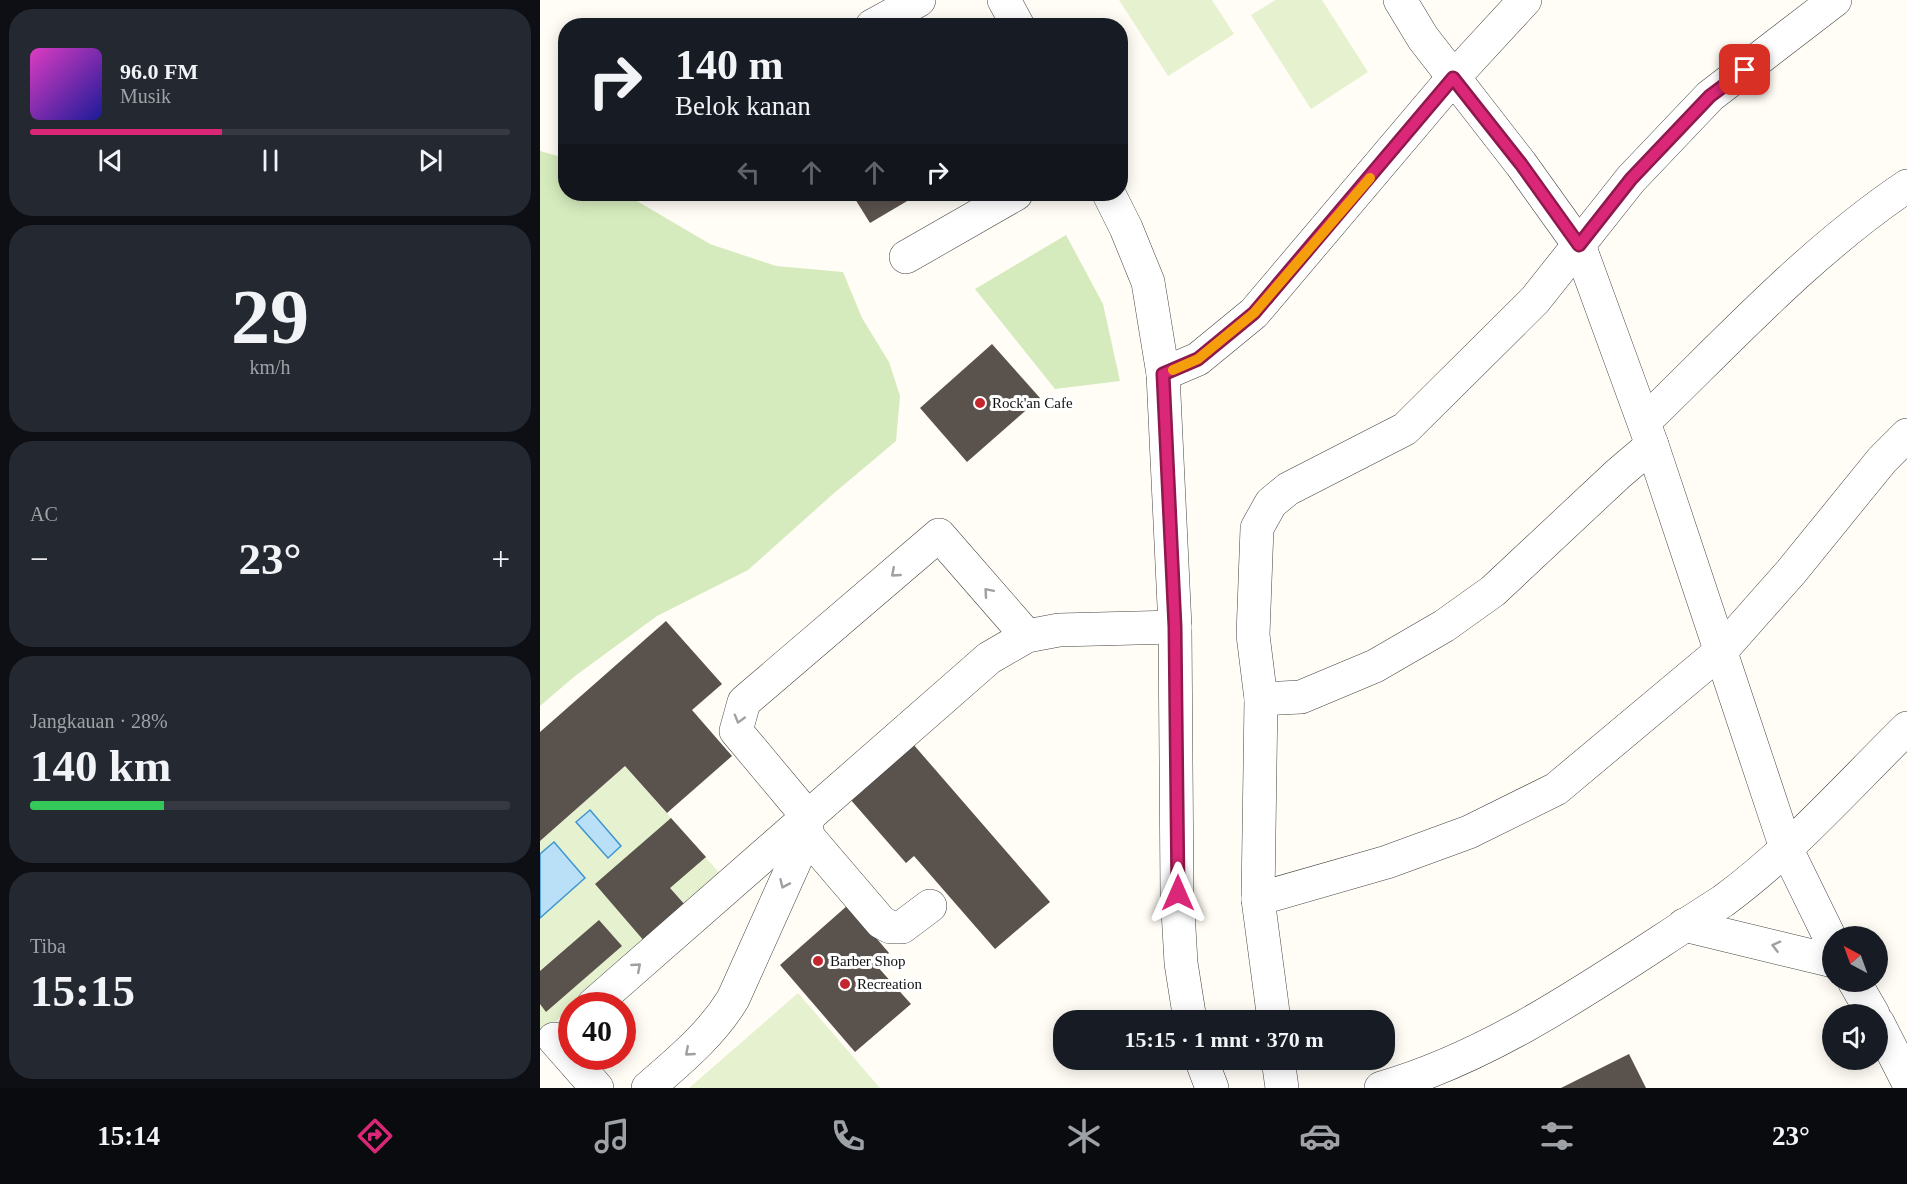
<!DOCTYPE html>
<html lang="id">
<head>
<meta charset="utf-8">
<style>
	:root { --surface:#171b24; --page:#242831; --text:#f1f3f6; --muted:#9ea1a6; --line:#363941; --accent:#db2777 }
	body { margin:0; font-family:Georgia,serif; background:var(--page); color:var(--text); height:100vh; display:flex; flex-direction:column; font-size:22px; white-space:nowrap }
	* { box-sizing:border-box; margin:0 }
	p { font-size:20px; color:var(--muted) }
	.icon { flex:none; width:33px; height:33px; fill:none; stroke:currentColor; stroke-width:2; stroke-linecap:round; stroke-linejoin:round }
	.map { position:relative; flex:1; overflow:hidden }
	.sheet { display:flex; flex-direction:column; gap:9px; padding:9px; background:#0d0f14; width:540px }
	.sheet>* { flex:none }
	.guide { position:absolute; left:18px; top:18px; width:570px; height:183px; border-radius:24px; box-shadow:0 3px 15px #0003; background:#171b24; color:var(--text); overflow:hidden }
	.needle { width:39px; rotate:319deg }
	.buttons { position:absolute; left:1282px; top:926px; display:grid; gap:12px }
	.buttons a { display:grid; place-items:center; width:66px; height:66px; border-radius:50%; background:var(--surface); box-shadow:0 3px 15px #0003; font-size:30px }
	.speed { position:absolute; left:18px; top:992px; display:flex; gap:12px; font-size:30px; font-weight:700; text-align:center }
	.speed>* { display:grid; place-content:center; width:78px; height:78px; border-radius:50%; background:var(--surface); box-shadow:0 3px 15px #0003; line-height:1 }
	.speed .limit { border:9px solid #d22; background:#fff; color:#111 }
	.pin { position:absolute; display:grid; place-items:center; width:51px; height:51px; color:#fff; margin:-26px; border-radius:12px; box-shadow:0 3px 9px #0006 }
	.me { position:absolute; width:66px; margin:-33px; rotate:0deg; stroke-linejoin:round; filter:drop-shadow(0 0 4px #0008) }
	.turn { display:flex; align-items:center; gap:21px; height:126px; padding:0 18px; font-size:27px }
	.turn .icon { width:78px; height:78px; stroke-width:2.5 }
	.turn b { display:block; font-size:42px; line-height:51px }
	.lanes { display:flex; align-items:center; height:57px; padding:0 18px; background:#0003; justify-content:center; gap:30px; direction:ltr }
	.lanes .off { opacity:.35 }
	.big { font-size:45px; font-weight:700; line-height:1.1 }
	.sheet .tile { flex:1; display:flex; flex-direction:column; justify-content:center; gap:9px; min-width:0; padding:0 21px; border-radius:24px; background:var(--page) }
	.sheet .dial { align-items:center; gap:0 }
	.dial b { font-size:78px; line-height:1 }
	.song { display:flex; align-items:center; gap:18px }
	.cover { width:72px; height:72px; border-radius:9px; background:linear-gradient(135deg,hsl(310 70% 55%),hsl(240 70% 35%)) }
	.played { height:6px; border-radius:3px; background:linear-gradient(90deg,var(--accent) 40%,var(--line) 40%) }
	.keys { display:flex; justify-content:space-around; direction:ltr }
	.heat { display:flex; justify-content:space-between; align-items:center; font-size:33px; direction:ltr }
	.charge { height:9px; border-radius:4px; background:linear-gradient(90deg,#34c759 28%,var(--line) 0) }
	.trip { position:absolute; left:513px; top:1010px; width:342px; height:60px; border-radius:24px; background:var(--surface); box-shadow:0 3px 15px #0003; font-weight:700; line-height:60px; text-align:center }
	.dock { display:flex; height:96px; justify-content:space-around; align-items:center; background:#090b0e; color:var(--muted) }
	.dock .icon { width:42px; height:42px }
	.dock .on { color:var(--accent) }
	.dock b { font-size:27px; color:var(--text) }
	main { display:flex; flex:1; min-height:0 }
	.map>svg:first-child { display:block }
	.green { fill:#d5ebbd }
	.pitch { fill:#e6f2cf }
	.water { fill:#b9e0f7; stroke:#3f96cf; stroke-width:1.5 }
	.building { fill:#5a524d }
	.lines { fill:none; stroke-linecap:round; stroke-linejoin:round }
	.minor-casing { stroke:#444; stroke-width:34 }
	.minor { stroke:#fff; stroke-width:33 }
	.oneway { stroke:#a0a0a0 }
	.route-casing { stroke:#8e194d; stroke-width:15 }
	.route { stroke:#db2777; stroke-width:10 }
	.slow { stroke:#f59e0b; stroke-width:10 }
	.poi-dot { fill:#c4262e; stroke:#fff; stroke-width:2 }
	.labels { text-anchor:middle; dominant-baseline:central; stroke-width:6; stroke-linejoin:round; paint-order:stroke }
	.poi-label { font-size:15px; fill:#111; stroke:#fff; text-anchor:start }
</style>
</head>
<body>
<main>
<section class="sheet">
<div class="tile">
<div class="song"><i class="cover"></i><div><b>96.0 FM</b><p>Musik</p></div></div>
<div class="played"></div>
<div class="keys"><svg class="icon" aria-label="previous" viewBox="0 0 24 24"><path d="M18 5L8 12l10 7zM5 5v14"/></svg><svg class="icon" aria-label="pause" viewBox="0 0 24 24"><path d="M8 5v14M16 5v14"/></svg><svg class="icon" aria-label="next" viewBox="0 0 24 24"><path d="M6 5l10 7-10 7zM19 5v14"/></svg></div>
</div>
<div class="tile dial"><b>29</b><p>km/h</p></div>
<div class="tile"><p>AC</p>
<div class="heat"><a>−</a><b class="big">23°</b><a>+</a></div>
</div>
<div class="tile"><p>Jangkauan · 28%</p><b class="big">140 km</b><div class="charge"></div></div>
<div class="tile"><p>Tiba</p><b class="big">15:15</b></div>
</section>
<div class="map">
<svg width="1367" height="1088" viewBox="0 0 1367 1088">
	<rect width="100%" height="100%" fill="#fffdf5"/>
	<g class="green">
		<polygon points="0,151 25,158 26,194 85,194 170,244 236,266 303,272 322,318 349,362 360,396 356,441 293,494 208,570 117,616 35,676 0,706"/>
		<polygon points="526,235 563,304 580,381 515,389 435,289"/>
	</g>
	<g class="pitch">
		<polygon points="579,0 672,0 694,34 628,76"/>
		<polygon points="735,0 782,0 828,72 771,109 711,15"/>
		<polygon points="85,766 182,876 0,1035 0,841"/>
		<polygon points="258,993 340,1088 149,1088"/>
	</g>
	<g class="water">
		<polygon points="50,810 81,846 68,858 36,822"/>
		<polygon points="14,842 45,878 0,918 0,854"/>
	</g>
	<g class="building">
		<polygon points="312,194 379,194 330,223"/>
		<polygon points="452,344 500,398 427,462 380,408"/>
		<polygon points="126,621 182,684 152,710 192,756 127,813 85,766 0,841 0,732"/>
		<polygon points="373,744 510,902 455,949 374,856 366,863 310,799"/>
		<polygon points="131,818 166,857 130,888 146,906 105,942 55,884"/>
		<polygon points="308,905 349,953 336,965 371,1004 315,1052 240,965"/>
		<polygon points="59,920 82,946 6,1012 0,1004 0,971"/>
		<polygon points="1089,1054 1106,1088 1021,1088"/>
	</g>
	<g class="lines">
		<g class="minor-casing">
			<g id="minor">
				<polyline points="464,0 478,26"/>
				<polyline points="860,0 883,38 981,164 1039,245 1112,445 1246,848 1293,944"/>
				<polyline points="332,26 379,0"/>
				<polyline points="569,194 586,228 608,282 623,374 635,627 637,893 641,963 650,1020"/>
				<polyline points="366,257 476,194"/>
				<polyline points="623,374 658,359 714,313 913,78 985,0"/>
				<path d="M1104 422C1188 341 1269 252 1367 186"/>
				<polyline points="721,699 761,697 835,666 904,626 953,591 1078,474 1112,445"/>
				<polyline points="718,899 847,862 929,832 1016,789 1181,651 1251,572 1342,460 1367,435"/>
				<polyline points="390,906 362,927 350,927 341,922 270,839 266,830 268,817 196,731 204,702 399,535 487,636"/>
				<polyline points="1144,925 1293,961"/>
				<polyline points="1314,981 1333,1014"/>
				<polyline points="53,1005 449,658 487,636 519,630 635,627"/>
				<polyline points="734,1020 718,899 721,699 713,635 717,528 731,503 748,489 865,429 995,300 1091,179 1170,96 1295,0"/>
				<polyline points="1338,1023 1367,1080"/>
				<polyline points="14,1039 57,1088"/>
				<polyline points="661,1059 672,1088"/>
				<polyline points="738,1059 742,1088"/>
				<path d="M108 1088C140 1060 171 1035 193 999L264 841 266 830"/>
				<path d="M841 1088C964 1053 1077 968 1183 901 1251 851 1307 787 1367 728"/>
			</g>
		</g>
		<use href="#minor" class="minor"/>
	</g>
	<defs><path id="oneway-chevron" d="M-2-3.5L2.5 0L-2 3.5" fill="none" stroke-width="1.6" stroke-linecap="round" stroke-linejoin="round" transform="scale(1.5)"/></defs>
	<g class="oneway">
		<use href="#oneway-chevron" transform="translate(355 573) rotate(139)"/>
		<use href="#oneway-chevron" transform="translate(448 592) rotate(-131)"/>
		<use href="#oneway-chevron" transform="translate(199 719) rotate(106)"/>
		<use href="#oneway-chevron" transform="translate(244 884) rotate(114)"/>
		<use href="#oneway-chevron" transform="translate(1236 946) rotate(-166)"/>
		<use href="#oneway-chevron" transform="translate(97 967) rotate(-41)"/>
		<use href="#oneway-chevron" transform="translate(149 1052) rotate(139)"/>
	</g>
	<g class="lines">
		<g class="route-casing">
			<polyline id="route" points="638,893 635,627 623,374 658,359 714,313 913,78 981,164 1039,245 1091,179 1170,96 1205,70"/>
		</g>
		<use href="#route" class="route"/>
		<polyline class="slow" points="633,370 658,359 714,313 830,178"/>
	</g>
	<g class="poi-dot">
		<circle cx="440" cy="403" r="6"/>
		<circle cx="278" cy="961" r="6"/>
		<circle cx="305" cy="984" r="6"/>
	</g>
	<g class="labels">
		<g class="poi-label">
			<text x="452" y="403">Rock'an Cafe</text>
			<text x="290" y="961">Barber Shop</text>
			<text x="317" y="984">Recreation</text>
		</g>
	</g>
</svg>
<div class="buttons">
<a><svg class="needle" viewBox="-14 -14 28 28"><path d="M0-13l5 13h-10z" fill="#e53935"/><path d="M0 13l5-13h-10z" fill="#9ea1a6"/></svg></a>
<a><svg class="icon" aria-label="sound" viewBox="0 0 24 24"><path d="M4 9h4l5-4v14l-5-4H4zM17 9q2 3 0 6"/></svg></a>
</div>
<div class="speed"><div class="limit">40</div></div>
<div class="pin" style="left:1205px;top:70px;background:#d93025"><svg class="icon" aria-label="arrive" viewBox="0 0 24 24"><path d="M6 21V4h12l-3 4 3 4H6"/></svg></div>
<svg class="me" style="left:638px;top:893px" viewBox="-20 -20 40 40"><path d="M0-17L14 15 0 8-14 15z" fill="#db2777" stroke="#fff" stroke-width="4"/></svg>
<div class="trip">15:15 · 1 mnt · 370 m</div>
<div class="guide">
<div class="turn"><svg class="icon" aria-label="right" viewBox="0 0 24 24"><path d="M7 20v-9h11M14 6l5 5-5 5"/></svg><div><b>140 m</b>Belok kanan</div></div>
<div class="lanes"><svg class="icon off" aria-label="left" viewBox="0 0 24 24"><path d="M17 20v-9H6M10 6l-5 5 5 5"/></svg><svg class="icon off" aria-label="ahead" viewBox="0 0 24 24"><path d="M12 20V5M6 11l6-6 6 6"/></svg><svg class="icon off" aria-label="ahead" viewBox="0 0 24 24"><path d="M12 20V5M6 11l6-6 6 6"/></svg><svg class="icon" aria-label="right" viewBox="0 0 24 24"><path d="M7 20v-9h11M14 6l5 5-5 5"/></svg></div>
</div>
</div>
</main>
<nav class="dock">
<b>15:14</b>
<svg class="icon on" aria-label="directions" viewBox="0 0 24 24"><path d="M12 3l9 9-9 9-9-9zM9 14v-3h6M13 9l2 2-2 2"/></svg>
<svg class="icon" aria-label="music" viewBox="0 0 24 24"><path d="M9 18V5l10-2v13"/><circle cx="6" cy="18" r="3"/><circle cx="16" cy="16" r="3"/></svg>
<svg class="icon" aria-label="phone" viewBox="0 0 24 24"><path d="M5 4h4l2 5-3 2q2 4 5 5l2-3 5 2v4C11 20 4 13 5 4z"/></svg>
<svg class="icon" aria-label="climate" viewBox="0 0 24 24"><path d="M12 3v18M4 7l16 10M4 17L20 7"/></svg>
<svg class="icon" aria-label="car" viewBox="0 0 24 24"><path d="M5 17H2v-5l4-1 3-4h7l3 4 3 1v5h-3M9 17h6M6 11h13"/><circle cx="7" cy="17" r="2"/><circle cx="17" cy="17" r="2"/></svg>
<svg class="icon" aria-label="filters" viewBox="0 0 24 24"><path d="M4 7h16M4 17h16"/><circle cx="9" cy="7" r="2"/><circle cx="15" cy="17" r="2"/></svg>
<b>23°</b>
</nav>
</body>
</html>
